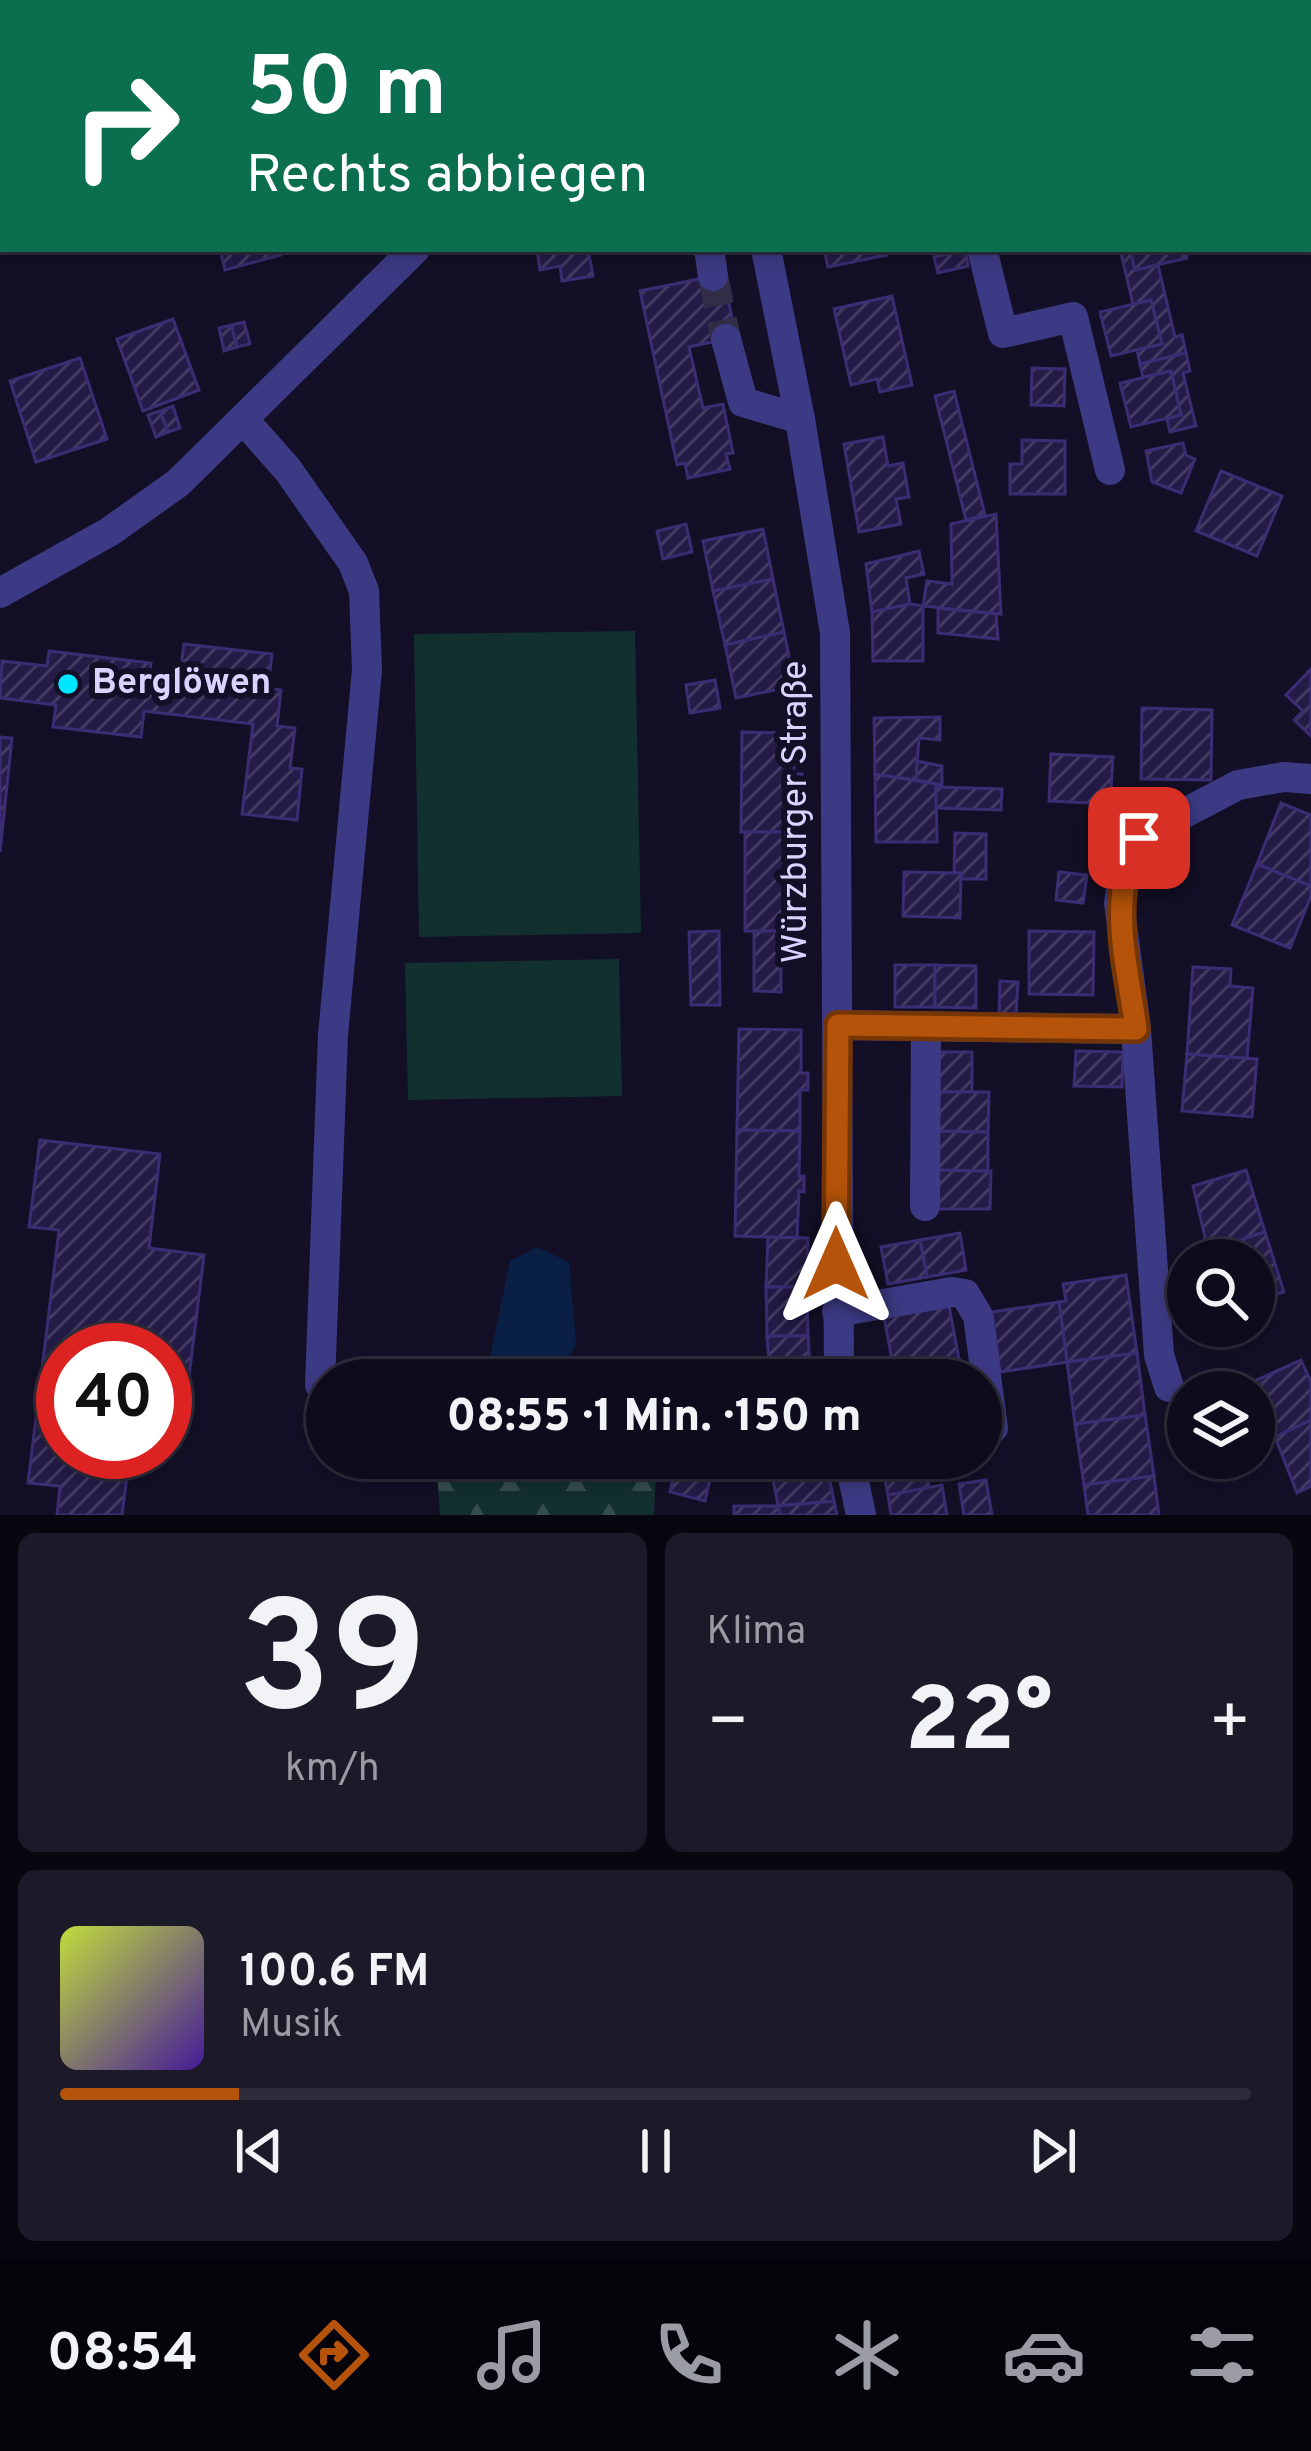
<!DOCTYPE html>
<html lang="de">
<head>
<meta charset="utf-8">
<style>
	:root { --surface:#0e0b1c; --page:#1c1929; --text:#f1f3f6; --muted:#9b9ba3; --line:#2e2b3b; --accent:#b45309 }
	body { margin:0; font-family:Overpass,sans-serif; background:var(--page); color:var(--text); height:100vh; display:flex; flex-direction:column; font-size:45px; white-space:nowrap }
	* { box-sizing:border-box; margin:0 }
	p { font-size:39px; color:var(--muted) }
	.icon { flex:none; width:66px; height:66px; fill:none; stroke:currentColor; stroke-width:2; stroke-linecap:round; stroke-linejoin:round }
	.map { position:relative; height:1515px; overflow:hidden }
	.drawer { display:flex; flex-direction:column; gap:18px; padding:18px; background:#08060f; flex:1 }
	.drawer>* { flex:none }
	.guide { position:absolute; left:0px; top:0px; width:1311px; height:252px; box-shadow:0 6px 18px #0003,0 0 0 3px var(--line); background:#0b6e4f; color:#fff; overflow:hidden }
	.fabs { position:absolute; left:1167px; top:1239px; display:grid; gap:24px }
	.fabs a { display:grid; place-items:center; width:108px; height:108px; border-radius:50%; background:var(--surface); box-shadow:0 6px 18px #0003,0 0 0 3px var(--line); font-size:60px }
	.speed { position:absolute; left:36px; top:1323px; display:flex; gap:24px; font-size:60px; font-weight:700; text-align:center }
	.speed>* { display:grid; place-content:center; width:156px; height:156px; border-radius:50%; background:var(--surface); box-shadow:0 6px 18px #0003,0 0 0 3px var(--line); line-height:1 }
	.speed .limit { border:18px solid #d22; background:#fff; color:#111 }
	.pin { position:absolute; display:grid; place-items:center; width:102px; height:102px; color:#fff; margin:-51px; border-radius:24px; box-shadow:0 6px 18px #0006 }
	.me { position:absolute; width:132px; margin:-66px; rotate:0deg; stroke-linejoin:round; filter:drop-shadow(0 0 9px #0008) }
	.turn { display:flex; align-items:center; gap:42px; height:252px; padding:0 48px; font-size:54px }
	.turn .icon { width:156px; height:156px; stroke-width:2.5 }
	.turn b { display:block; font-size:84px; line-height:102px }
	.big { font-size:90px; font-weight:800; line-height:1.1 }
	.drawer .card { flex:1; display:flex; flex-direction:column; justify-content:center; gap:18px; min-width:0; padding:0 42px; border-radius:18px; background:var(--page) }
	.drawer .dial { align-items:center; gap:0 }
	.dial b { font-size:156px; line-height:1 }
	.song { display:flex; align-items:center; gap:36px }
	.cover { width:144px; height:144px; border-radius:18px; background:linear-gradient(135deg,hsl(70 70% 55%),hsl(260 70% 35%)) }
	.played { height:12px; border-radius:6px; background:linear-gradient(90deg,var(--accent) 15%,var(--line) 15%) }
	.keys { display:flex; justify-content:space-around; direction:ltr }
	.heat { display:flex; justify-content:space-between; align-items:center; font-size:66px; direction:ltr }
	.drawer .tiles { flex:1; display:grid; gap:18px; grid-template-columns:1fr 1fr }
	.card:last-child { grid-column:span 2 }
	.trip { position:absolute; left:306px; top:1359px; width:696px; height:120px; border-radius:60px; background:var(--surface); box-shadow:0 6px 18px #0003,0 0 0 3px var(--line); font-weight:800; line-height:120px; text-align:center }
	.dock { display:flex; height:192px; justify-content:space-around; align-items:center; background:#06040b; color:var(--muted) }
	.dock .icon { width:84px; height:84px }
	.dock .on { color:var(--accent) }
	.dock b { font-size:54px; color:var(--text) }
	.map>svg:first-child { display:block }
	.grass { fill:#12302f }
	.forest { fill:url(#forest-firs) }
	.water { fill:#0a1f44 }
	.building { fill:url(#building-hatch); stroke:#3b2d73; stroke-width:3 }
	.lines { fill:none; stroke-linecap:round; stroke-linejoin:round }
	.minor-tunnel { stroke:#312d47; stroke-width:30; stroke-dasharray:30 15; stroke-linecap:butt }
	.minor { stroke:#3d3a85; stroke-width:30 }
	.route-casing { stroke:#753606; stroke-width:30 }
	.route { stroke:#b45309; stroke-width:21 }
	.poi-dot { fill:#00e5ff; stroke:#130f26; stroke-width:4.5 }
	.labels { text-anchor:middle; dominant-baseline:central; stroke-width:12; stroke-linejoin:round; paint-order:stroke }
	.poi-label { font-size:36px; font-weight:bold; fill:#d9d4ff; stroke:#130f26; text-anchor:start }
	.street-label { font-size:36px; fill:#d9d4ff; stroke:#130f26 }
</style>
</head>
<body>
<div class="map">
<svg width="1311" height="1515" viewBox="0 0 1311 1515">
	<defs>
		<pattern id="forest-firs" width="22" height="20" patternUnits="userSpaceOnUse" patternTransform="scale(3)"><rect width="22" height="20" fill="#12302f"/><path d="M5 1l3.5 6h-7zM16 11l3.5 6h-7z" fill="#344d4e"/></pattern>
		<pattern id="building-hatch" width="6" height="6" patternUnits="userSpaceOnUse" patternTransform="scale(3)"><rect width="6" height="6" fill="#241b47"/><path d="M-1 1l2-2M0 6l6-6M5 7l2-2" fill="none" stroke="#433b63"/></pattern>
	</defs>
	<rect width="100%" height="100%" fill="#130f26"/>
	<g class="grass">
		<polygon points="635,631 641,933 419,937 414,634"/>
		<polygon points="619,959 622,1096 408,1100 405,963"/>
	</g>
	<polygon class="forest" points="436,1458 603,1458 656,1472 654,1515 440,1515"/>
	<polygon class="water" points="537,1247 569,1262 576,1344 565,1368 518,1379 489,1362 510,1261"/>
	<g class="building">
		<polygon points="220,249 279,249 281,255 225,270"/>
		<polygon points="537,249 588,249 593,276 562,281 560,266 540,270"/>
		<polygon points="824,249 886,249 887,255 828,267"/>
		<polygon points="1120,249 1130,249 1135,270 1158,265 1175,337 1182,335 1186,353 1140,364 1137,350 1162,344 1151,300 1133,304"/>
		<polygon points="1130,249 1185,249 1187,258 1135,270"/>
		<polygon points="965,250 968,266 938,273 934,257"/>
		<polygon points="723,274 736,337 689,347 703,408 723,404 733,453 726,454 730,469 688,478 685,463 677,465 640,291"/>
		<polygon points="892,296 912,385 880,392 877,379 851,385 834,309"/>
		<polygon points="1151,300 1162,344 1111,356 1100,312"/>
		<polygon points="173,319 199,390 143,411 117,339"/>
		<polygon points="244,322 250,344 237,347 231,325"/>
		<polygon points="231,325 237,347 224,351 219,328"/>
		<polygon points="1186,353 1190,371 1183,373 1196,426 1170,432 1167,419 1181,415 1171,371 1143,377 1140,364"/>
		<polygon points="80,358 107,439 36,462 10,381"/>
		<polygon points="1032,368 1065,369 1064,406 1031,405"/>
		<polygon points="1171,371 1181,415 1131,427 1120,383"/>
		<polygon points="954,391 985,515 966,520 935,396"/>
		<polygon points="173,406 180,428 168,432 160,411"/>
		<polygon points="160,411 168,432 156,437 148,415"/>
		<polygon points="883,437 888,466 903,463 909,497 896,499 901,524 859,532 844,444"/>
		<polygon points="1022,440 1065,441 1065,494 1010,494 1010,464 1022,464"/>
		<polygon points="1183,443 1186,455 1195,459 1181,493 1152,482 1146,451"/>
		<polygon points="1221,471 1282,496 1257,556 1196,531"/>
		<polygon points="996,514 1001,614 923,606 927,581 952,584 951,524"/>
		<polygon points="686,524 692,552 663,559 657,531"/>
		<polygon points="763,529 773,579 713,591 703,541"/>
		<polygon points="919,551 924,574 906,578 910,604 872,612 866,564"/>
		<polygon points="773,579 784,632 725,645 713,591"/>
		<polygon points="910,604 923,606 923,661 873,661 872,612"/>
		<polygon points="938,608 996,614 998,639 938,633"/>
		<polygon points="784,632 795,686 736,698 725,645"/>
		<polygon points="184,644 272,654 268,688 281,690 277,726 295,728 290,768 302,769 297,820 242,814 253,724 144,711 141,737 53,727 56,705 0,698 2,661 47,666 49,651 151,663 149,679 179,683"/>
		<polygon points="1311,669 1311,736 1294,720 1303,711 1286,695"/>
		<polygon points="715,680 720,708 690,713 686,685"/>
		<polygon points="1142,708 1212,710 1211,780 1141,779"/>
		<polygon points="940,717 940,740 919,738 916,780 875,774 874,718"/>
		<polygon points="742,732 794,733 794,774 802,774 802,788 793,788 793,832 741,832"/>
		<polygon points="0,737 12,738 0,852"/>
		<polygon points="1051,754 1113,757 1110,804 1049,801"/>
		<polygon points="917,761 942,766 942,785 916,780"/>
		<polygon points="875,774 936,784 937,842 876,842"/>
		<polygon points="936,787 1002,789 1001,810 936,808"/>
		<polygon points="1281,803 1311,815 1311,886 1257,864"/>
		<polygon points="745,832 799,832 798,876 806,876 806,889 798,889 797,932 745,931"/>
		<polygon points="955,833 986,834 986,879 961,879 961,873 954,873"/>
		<polygon points="1257,864 1311,886 1311,896 1290,948 1232,925"/>
		<polygon points="904,872 961,873 960,918 903,916"/>
		<polygon points="1059,872 1087,875 1083,903 1056,900"/>
		<polygon points="719,931 720,1005 691,1005 689,932"/>
		<polygon points="754,931 781,931 781,992 754,991"/>
		<polygon points="1029,931 1094,932 1093,995 1029,994"/>
		<rect x="895" y="965" width="40" height="42"/>
		<polygon points="935,965 976,966 976,1008 935,1007"/>
		<polygon points="1193,967 1231,969 1230,986 1253,988 1247,1059 1187,1054"/>
		<polygon points="1000,981 1018,982 1016,1014 999,1013"/>
		<polygon points="739,1029 801,1030 801,1073 808,1073 808,1090 800,1090 800,1131 737,1130"/>
		<polygon points="1076,1051 1123,1052 1122,1087 1074,1086"/>
		<rect x="931" y="1052" width="41" height="40"/>
		<polygon points="1187,1054 1257,1059 1252,1117 1182,1111"/>
		<polygon points="931,1092 989,1092 988,1132 930,1131"/>
		<polygon points="737,1130 800,1131 799,1176 804,1176 804,1192 799,1191 797,1238 735,1236"/>
		<polygon points="930,1131 988,1132 988,1171 930,1170"/>
		<polygon points="40,1140 160,1154 149,1248 204,1255 187,1393 165,1390 165,1350 63,1350 63,1452 130,1452 122,1515 57,1515 60,1486 28,1483 59,1230 29,1227"/>
		<polygon points="930,1170 991,1171 990,1209 930,1209"/>
		<polygon points="1246,1170 1265,1232 1208,1250 1193,1186"/>
		<polygon points="1265,1232 1284,1292 1254,1301 1254,1260 1211,1260 1208,1250"/>
		<polygon points="960,1233 966,1270 927,1277 920,1240"/>
		<polygon points="768,1237 808,1238 807,1287 766,1287"/>
		<polygon points="920,1240 927,1277 888,1284 881,1247"/>
		<polygon points="1126,1275 1137,1353 1067,1362 1059,1302 1066,1301 1063,1284"/>
		<polygon points="766,1287 807,1287 808,1336 767,1336"/>
		<polygon points="1059,1302 1067,1362 1000,1372 992,1312"/>
		<polygon points="949,1306 959,1359 894,1371 884,1317"/>
		<polygon points="767,1336 808,1336 811,1380 770,1380"/>
		<polygon points="1137,1353 1145,1415 1075,1424 1067,1362"/>
		<polygon points="959,1359 962,1380 908,1380 906,1368"/>
		<polygon points="1301,1360 1311,1382 1311,1420 1275,1437 1250,1383"/>
		<polygon points="906,1368 908,1380 867,1380 866,1375"/>
		<polygon points="1145,1415 1154,1476 1084,1485 1075,1424"/>
		<polygon points="1311,1420 1311,1486 1297,1493 1275,1437"/>
		<polygon points="678,1458 715,1458 705,1501 670,1492"/>
		<polygon points="769,1458 825,1458 834,1501 778,1506"/>
		<polygon points="881,1458 923,1458 929,1488 888,1495"/>
		<polygon points="1154,1476 1159,1515 1088,1515 1084,1485"/>
		<polygon points="986,1480 992,1515 964,1515 959,1484"/>
		<polygon points="942,1485 947,1515 891,1515 888,1495"/>
		<polygon points="834,1501 837,1515 780,1515 778,1506"/>
		<polygon points="734,1506 778,1506 780,1515 734,1515"/>
	</g>
	<g class="lines">
		<polyline class="minor-tunnel" points="713,276 726,339"/>
		<g class="minor">
			<polyline points="706,0 707,3"/>
			<polyline points="709,249 713,276"/>
			<polyline points="766,249 800,419 835,633 839,1380"/>
			<polyline points="982,249 1003,333 1073,317 1110,470"/>
			<polyline points="726,339 743,402 800,419"/>
			<polyline points="243,419 288,470 353,563 364,591 367,670 333,1035 320,1385"/>
			<polyline points="0,593 109,532 178,483 415,249"/>
			<polyline points="838,1025 1136,1029"/>
			<polyline points="925,1206 926,1026"/>
			<polyline points="837,1312 952,1292 965,1294 978,1316 993,1428"/>
			<polyline points="1169,1387 1159,1355 1136,1029 1119,903 1124,867 1139,837 1238,785 1284,777 1311,779"/>
			<polyline points="849,1458 861,1515"/>
		</g>
	</g>
	<g class="lines">
		<g class="route-casing">
			<path id="route" d="M836 1264 838 1025 1136 1029C1127 962 1107 900 1139 838"/>
		</g>
		<use href="#route" class="route"/>
	</g>
	<circle class="poi-dot" cx="68" cy="684" r="12"/>
	<g class="labels">
		<g class="poi-label">
			<text x="92" y="684">Berglöwen</text>
		</g>
		<g class="street-label">
			<text transform="translate(797 812) rotate(-90)">Würzburger Straße</text>
		</g>
	</g>
</svg>
<div class="fabs">
<a><svg class="icon" aria-label="search" viewBox="0 0 24 24"><circle cx="10" cy="10" r="6"/><path d="M15 15l6 6"/></svg></a>
<a><svg class="icon" aria-label="layers" viewBox="0 0 24 24"><path d="M12 4l9 5-9 5-9-5zM3 14l9 5 9-5"/></svg></a>
</div>
<div class="speed"><div class="limit">40</div></div>
<div class="pin" style="left:1139px;top:838px;background:#d93025"><svg class="icon" aria-label="arrive" viewBox="0 0 24 24"><path d="M6 21V4h12l-3 4 3 4H6"/></svg></div>
<svg class="me" style="left:836px;top:1264px" viewBox="-20 -20 40 40"><path d="M0-17L14 15 0 8-14 15z" fill="#b45309" stroke="#fff" stroke-width="4"/></svg>
<div class="trip">08:55 · 1 Min. · 150 m</div>
<div class="guide">
<div class="turn"><svg class="icon" aria-label="right" viewBox="0 0 24 24"><path d="M7 20v-9h11M14 6l5 5-5 5"/></svg><div><b>50 m</b>Rechts abbiegen</div></div>
</div>
</div>
<section class="drawer">
<div class="tiles">
<div class="card dial"><b>39</b><p>km/h</p></div>
<div class="card"><p>Klima</p>
<div class="heat"><a>−</a><b class="big">22°</b><a>+</a></div>
</div>
<div class="card">
<div class="song"><i class="cover"></i><div><b>100.6 FM</b><p>Musik</p></div></div>
<div class="played"></div>
<div class="keys"><svg class="icon" aria-label="previous" viewBox="0 0 24 24"><path d="M18 5L8 12l10 7zM5 5v14"/></svg><svg class="icon" aria-label="pause" viewBox="0 0 24 24"><path d="M8 5v14M16 5v14"/></svg><svg class="icon" aria-label="next" viewBox="0 0 24 24"><path d="M6 5l10 7-10 7zM19 5v14"/></svg></div>
</div>
</div>
</section>
<nav class="dock">
<b>08:54</b>
<svg class="icon on" aria-label="directions" viewBox="0 0 24 24"><path d="M12 3l9 9-9 9-9-9zM9 14v-3h6M13 9l2 2-2 2"/></svg>
<svg class="icon" aria-label="music" viewBox="0 0 24 24"><path d="M9 18V5l10-2v13"/><circle cx="6" cy="18" r="3"/><circle cx="16" cy="16" r="3"/></svg>
<svg class="icon" aria-label="phone" viewBox="0 0 24 24"><path d="M5 4h4l2 5-3 2q2 4 5 5l2-3 5 2v4C11 20 4 13 5 4z"/></svg>
<svg class="icon" aria-label="climate" viewBox="0 0 24 24"><path d="M12 3v18M4 7l16 10M4 17L20 7"/></svg>
<svg class="icon" aria-label="car" viewBox="0 0 24 24"><path d="M5 17H2v-5l4-1 3-4h7l3 4 3 1v5h-3M9 17h6M6 11h13"/><circle cx="7" cy="17" r="2"/><circle cx="17" cy="17" r="2"/></svg>
<svg class="icon" aria-label="filters" viewBox="0 0 24 24"><path d="M4 7h16M4 17h16"/><circle cx="9" cy="7" r="2"/><circle cx="15" cy="17" r="2"/></svg>
</nav>
</body>
</html>
